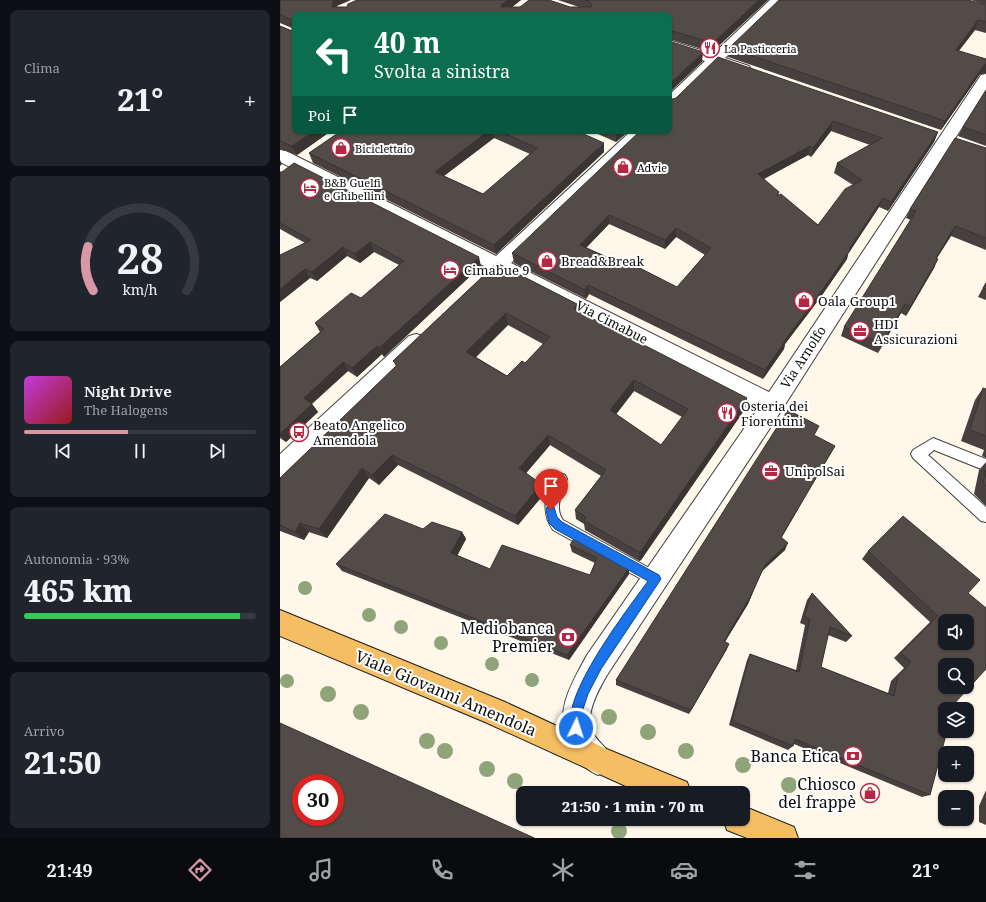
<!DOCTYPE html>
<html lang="it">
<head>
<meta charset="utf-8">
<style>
	:root { --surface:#171b24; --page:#20242c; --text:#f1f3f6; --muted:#9ea1a6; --line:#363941; --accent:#d797a5 }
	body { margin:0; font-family:"Noto Serif",serif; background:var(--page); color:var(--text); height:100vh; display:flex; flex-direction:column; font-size:15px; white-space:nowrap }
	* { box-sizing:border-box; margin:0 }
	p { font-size:13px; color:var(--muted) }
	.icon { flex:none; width:22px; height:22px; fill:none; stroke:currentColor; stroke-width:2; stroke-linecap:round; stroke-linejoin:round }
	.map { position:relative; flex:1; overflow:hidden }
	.side { display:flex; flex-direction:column; gap:10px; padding:10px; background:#0d0f14; width:280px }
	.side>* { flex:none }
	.guide { position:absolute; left:12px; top:12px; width:380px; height:122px; border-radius:8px; box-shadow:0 1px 3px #0004; background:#0b6e4f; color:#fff; overflow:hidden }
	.fabs { position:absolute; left:658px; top:614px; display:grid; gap:8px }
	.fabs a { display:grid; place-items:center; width:36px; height:36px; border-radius:8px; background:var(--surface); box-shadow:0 1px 3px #0004; font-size:20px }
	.speed { position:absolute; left:12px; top:774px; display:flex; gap:8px; font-size:20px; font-weight:700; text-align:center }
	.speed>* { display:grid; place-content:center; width:52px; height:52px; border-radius:50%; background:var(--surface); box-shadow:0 1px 3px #0004; line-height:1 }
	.speed .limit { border:6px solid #d22; background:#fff; color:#111 }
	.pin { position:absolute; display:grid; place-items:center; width:34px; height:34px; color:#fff; margin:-41px -17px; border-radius:50% 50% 50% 0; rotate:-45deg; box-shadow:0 0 4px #0007 }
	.pin .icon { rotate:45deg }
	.me { position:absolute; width:44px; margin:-22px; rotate:4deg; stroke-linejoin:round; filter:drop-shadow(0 0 3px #0008) }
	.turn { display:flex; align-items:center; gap:14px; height:84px; padding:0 16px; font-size:18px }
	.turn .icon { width:52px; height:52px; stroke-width:2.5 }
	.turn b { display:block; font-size:28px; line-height:34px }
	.then { display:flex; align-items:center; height:38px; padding:0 16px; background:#0003; gap:8px; font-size:15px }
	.big { font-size:30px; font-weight:800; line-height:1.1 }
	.side .tile { flex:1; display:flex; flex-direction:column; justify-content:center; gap:6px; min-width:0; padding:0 14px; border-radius:8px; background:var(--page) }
	.side .dial { align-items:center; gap:0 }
	.dial svg { height:104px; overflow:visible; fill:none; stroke:var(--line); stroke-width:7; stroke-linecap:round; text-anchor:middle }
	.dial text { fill:var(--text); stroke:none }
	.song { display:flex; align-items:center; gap:12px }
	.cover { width:48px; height:48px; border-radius:6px; background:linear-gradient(135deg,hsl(290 70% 55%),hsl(0 70% 35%)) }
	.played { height:4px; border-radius:2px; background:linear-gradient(90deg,var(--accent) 45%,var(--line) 45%) }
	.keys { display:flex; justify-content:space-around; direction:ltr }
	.heat { display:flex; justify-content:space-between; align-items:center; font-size:22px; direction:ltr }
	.charge { height:6px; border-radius:3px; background:linear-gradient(90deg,#34c759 93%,var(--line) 0) }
	.trip { position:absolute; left:236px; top:786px; width:234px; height:40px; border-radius:8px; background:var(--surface); box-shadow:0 1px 3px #0004; font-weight:800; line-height:40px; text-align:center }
	.dock { display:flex; height:64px; justify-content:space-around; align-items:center; background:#090b0e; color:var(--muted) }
	.dock .icon { width:28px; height:28px }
	.dock .selected { color:var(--accent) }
	.dock b { font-size:18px; color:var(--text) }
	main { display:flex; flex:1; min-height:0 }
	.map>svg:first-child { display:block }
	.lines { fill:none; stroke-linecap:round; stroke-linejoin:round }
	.lane-casing { stroke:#3e3e3e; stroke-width:2 }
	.street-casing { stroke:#3e3e3e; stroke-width:2 }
	.primary-casing { stroke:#1c1c1c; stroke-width:2 }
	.lane { fill:#fff; fill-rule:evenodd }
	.street { fill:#fff; fill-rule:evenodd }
	.primary { fill:#f5be63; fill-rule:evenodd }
	.tree { fill:#90a47a }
	.wall { fill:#47403e; fill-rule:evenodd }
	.shaded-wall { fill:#3a3432 }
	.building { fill:#534b48; stroke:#3a3432; fill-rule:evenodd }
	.route { fill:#1a73e8; stroke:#114b97 }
	.labels { text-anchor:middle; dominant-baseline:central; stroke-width:4; stroke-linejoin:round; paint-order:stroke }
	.far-poi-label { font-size:11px; fill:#0b0b0b; stroke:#fff; text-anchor:start }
	.poi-label { font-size:13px; fill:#0b0b0b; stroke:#fff; text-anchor:start }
	.street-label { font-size:13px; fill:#0b0b0b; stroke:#fff }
	.near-poi-label { font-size:16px; fill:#0b0b0b; stroke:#fff; text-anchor:end }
	.near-street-label { font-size:16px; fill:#0b0b0b; stroke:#fff }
</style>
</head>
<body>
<main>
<section class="side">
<div class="tile"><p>Clima</p>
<div class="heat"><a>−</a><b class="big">21°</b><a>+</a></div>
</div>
<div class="tile dial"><svg viewBox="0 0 100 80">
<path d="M14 69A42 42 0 1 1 86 69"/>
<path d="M14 69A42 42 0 0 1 10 35" stroke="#d797a5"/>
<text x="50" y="56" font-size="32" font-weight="700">28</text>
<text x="50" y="72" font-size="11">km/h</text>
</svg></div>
<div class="tile">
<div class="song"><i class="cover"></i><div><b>Night Drive</b><p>The Halogens</p></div></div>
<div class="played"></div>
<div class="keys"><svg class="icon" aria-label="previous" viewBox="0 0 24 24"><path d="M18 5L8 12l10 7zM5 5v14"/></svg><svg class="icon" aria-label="pause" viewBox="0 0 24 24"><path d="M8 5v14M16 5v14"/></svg><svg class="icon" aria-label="next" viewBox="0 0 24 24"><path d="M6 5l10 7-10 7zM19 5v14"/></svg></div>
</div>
<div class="tile"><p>Autonomia · 93%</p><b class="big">465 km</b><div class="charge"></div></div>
<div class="tile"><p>Arrivo</p><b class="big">21:50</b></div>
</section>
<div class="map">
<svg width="706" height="838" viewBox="0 0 706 838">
	<rect width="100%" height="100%" fill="#fff8ea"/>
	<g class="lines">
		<g class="lane-casing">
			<g id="lane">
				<polygon points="653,438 706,459 706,471 654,450 648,455 706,507 706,522 701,521 633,458 631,454 633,450"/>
				<path d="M280 473 285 475 287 479C282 492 274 508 283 520L380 574 382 579 380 584 375 586 370 584 273 530C260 511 266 494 275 475Z"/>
			</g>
		</g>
		<g class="street-casing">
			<g id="street">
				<polygon points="490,0 505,0 445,58 469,66 471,69 469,72 464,73 438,65 394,106 389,108 389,95 425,61 389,49 389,40 433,54"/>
				<path d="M706 74V90L492 425 327 675C319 689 303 717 313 733 319 744 327 746 333 760L328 770 318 775C305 769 294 759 288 745 274 711 291 685 307 655L479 407 220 274C214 280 210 280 202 278L200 273 204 266 0 162V150L6 151 216 256 351 131H368L231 263 489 392 699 78 701 75Z"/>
				<polygon points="136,334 143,336 146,342 143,348 8,476 0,479 0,454 129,336"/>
			</g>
		</g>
		<g class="primary-casing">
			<g id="primary">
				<polygon points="0,610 225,702 329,750 407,782 411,793 361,793 205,722 0,636"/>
				<polygon points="463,806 514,827 518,838 467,838 447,830 443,819 463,819"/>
			</g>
		</g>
		<use href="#lane" class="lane"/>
		<use href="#street" class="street"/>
		<use href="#primary" class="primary"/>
	</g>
	<g class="tree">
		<circle cx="25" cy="588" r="7"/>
		<circle cx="89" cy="615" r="7"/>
		<circle cx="121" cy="627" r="7"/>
		<circle cx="161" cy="643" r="7"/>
		<circle cx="212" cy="664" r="7"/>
		<circle cx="252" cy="680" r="7"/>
		<circle cx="7" cy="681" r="7"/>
		<circle cx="48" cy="694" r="8"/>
		<circle cx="81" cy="712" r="8"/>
		<circle cx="329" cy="717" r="8"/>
		<circle cx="368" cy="732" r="8"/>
		<circle cx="147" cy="741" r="8"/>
		<circle cx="165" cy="751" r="8"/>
		<circle cx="406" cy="751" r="8"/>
		<circle cx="463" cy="765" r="8"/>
		<circle cx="207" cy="769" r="8"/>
		<circle cx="235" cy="781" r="8"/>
		<circle cx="509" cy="785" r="8"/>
		<circle cx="339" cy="831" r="8"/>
	</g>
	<g class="wall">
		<polygon points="0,0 57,6 57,7 67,7 77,0 241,0 232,7 299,7 278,0 488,0 432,52 389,39 389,15 15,131 51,131 17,155 0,149 0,26 12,31 12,28 0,23"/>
		<polygon points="691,0 706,0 706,5"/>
		<polygon points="706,5 706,33 695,30 678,51 706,59 706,73 700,74 661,130 448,57 449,48"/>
		<polygon points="706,90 706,146 678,136 683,127"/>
		<path d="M389 100 658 132 654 142 608 211 599 207 568 254 567 259 540 298 505 344 504 349 483 379 309 294 306 299 234 263 232 253 389 131ZM551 131 590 145 557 163 554 173 573 185 538 225 499 195 484 179 528 155 531 157ZM329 224 385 249 396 237 425 255 397 287 340 263 306 248Z"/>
		<path d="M61 131H297L324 152 216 254 33 163 29 153ZM214 138 250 154 203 194 164 176Z"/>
		<polygon points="311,131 349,131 336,142"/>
		<polygon points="706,148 706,250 671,236 657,258 654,268 626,316 621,313 598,353 561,336 564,327 631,220 626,218 630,209"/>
		<polygon points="0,172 201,266 104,357 102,354 77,377 68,371 32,404 38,412 6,442 0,438 0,367 40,332 35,323 81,298 119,265 94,252 80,263 67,256 37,281 30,278 0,302 25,243 0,229"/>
		<path d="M217 263 297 304V311L465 409 361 560 359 561 305 530 304 524 296 519 295 510 321 476 270 445 246 473 261 484 264 494 238 525 118 465 99 485 89 478 47 538 29 532 24 540 0 531V478L116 366 113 361ZM228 325 263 344 245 363 227 376 196 357ZM354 391 402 417 381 445 336 414Z"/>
		<polygon points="706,282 706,300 698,297"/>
		<polygon points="703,388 706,389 706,458 702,456 704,450 681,441 695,400"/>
		<polygon points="535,436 555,446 550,454 501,538 505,550 482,571 468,604 445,642 447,649 409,714 336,685 336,680"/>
		<polygon points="706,462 706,506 694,494 699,470"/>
		<polygon points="143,529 182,532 186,539 177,555 210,569 310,575 315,563 292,552 290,545 349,568 349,574 289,660 62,571 56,564"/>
		<polygon points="588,551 688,593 673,705 650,795 642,797 514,744 513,746 508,750 449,725 467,660 470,654 516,670 525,625 520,623 527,600 532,593 572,636 566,642 548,635 541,667 608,693 611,681 624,668 614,658 650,622 582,559"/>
		<polygon points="706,790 706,825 699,822 699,806"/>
	</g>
	<g class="shaded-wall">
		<polygon points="53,0 71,0 57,6 55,15 52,7"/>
		<polygon points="228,0 241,0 223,14 221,7 222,4"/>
		<polygon points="479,0 488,0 432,52 433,43"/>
		<polygon points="698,20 695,30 672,60 676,50"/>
		<polygon points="423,52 422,62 389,93 389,84"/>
		<polygon points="706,64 706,73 700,74 661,130 665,121 704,65"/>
		<polygon points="553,121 551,131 531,157 533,148"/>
		<polygon points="34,131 51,131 17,155 12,146"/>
		<polygon points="208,131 213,131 214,138 157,181 155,172"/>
		<polygon points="338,131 349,131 336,142 336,133"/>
		<polygon points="658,132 654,142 608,211 611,202"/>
		<polygon points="324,143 324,152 216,254 214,245"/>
		<polygon points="530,146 528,155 476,183 478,174"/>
		<polygon points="0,160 2,164 0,166"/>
		<polygon points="603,198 599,207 568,254 567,259 540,298 505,344 504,349 483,379 485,370 505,340 569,249"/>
		<polygon points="329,215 329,224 300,254 300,245"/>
		<polygon points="675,226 671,236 651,267 656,258"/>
		<polygon points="396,228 396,237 385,249 385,240"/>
		<polygon points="90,242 94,252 80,263 75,254"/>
		<polygon points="63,247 67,256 37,281 32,272"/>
		<polygon points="199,257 201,266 104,357 99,348"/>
		<polygon points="658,259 654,268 626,316 630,307"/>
		<polygon points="25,269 30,278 0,302 0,289"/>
		<polygon points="308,285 309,294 306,299 305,290"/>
		<polygon points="297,304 298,316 294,309"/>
		<polygon points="625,304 621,313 598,353 602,344"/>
		<polygon points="226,313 228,325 190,363 186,352"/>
		<polygon points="97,346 102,354 77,377 72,368"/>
		<polygon points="63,362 68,371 29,406 24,398"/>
		<polygon points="354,380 354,391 331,421 330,410"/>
		<polygon points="467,398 465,409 361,560 359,561 359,552"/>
		<polygon points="32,404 38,412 6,442 0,435 0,434"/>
		<polygon points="268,435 270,445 242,478 239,468"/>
		<polygon points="555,446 550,454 498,544 501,537"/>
		<polygon points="112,455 118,465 99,485 92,475"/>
		<polygon points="82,468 89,478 47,538 39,529"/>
		<polygon points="261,484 264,494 238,525 235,516"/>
		<polygon points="20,523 29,532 24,540 15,532"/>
		<polygon points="182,532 186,539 175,560 171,553"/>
		<polygon points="508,543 505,550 482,571 468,604 442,646 444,641 485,565"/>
		<polygon points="349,568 349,574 289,660 287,655"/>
		<polygon points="449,644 447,649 409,714 411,710"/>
		<polygon points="0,723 255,838 254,838"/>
	</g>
	<g class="building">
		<polygon points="0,0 53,0 52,7 67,7 68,4 77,0 228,0 222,4 221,7 240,7 249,0 269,0 290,7 311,7 312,6 309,1 305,0 479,0 433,43 389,30 389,15 15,15 15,131 34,131 12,146 0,141 0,26 12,31 12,20 0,15"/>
		<polygon points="499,0 688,0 706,5 706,22 698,20 676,50 706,59 706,64 704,65 665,121 449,48"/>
		<polygon points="389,41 423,52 389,84"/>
		<path d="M438 57 658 132 611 202 603 198 569 249 570 250 543 289 505 340H506L485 370 308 285 305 290 232 253 360 131H389V100L396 98ZM553 121 602 138 557 163 582 180 565 189 538 225 501 194 497 196 499 192 478 174 530 146 533 148ZM329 215 385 240 396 228 431 248 397 287 344 260 340 263 300 245Z"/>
		<polygon points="706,90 706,135 683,127"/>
		<polygon points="61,131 208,131 155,172 203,194 257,148 219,131 297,131 324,143 214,245 29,153"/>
		<polygon points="332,131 338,131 336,133"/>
		<polygon points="675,138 706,148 706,238 675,226 656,258 658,259 630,307 625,304 602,344 564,327 636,211 630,209"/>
		<polygon points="14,163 199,257 99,348 97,346 72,368 63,362 24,398 32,404 0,434 0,367 44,329 35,323 71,293 81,298 124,261 90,242 75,254 63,247 32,272 25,269 0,289 0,255 31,240 0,223 0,172 2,172"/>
		<path d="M217 263 297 304 294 309 467 398 361 551 359 552 304 521 306 517 295 510 326 470 268 435 239 468 261 484 235 516 112 455 92 475 82 468 39 529 20 523 15 532 0 525V478L117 365 113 361ZM226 313 270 337 245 363 242 361 227 376 186 352ZM354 380 408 409 381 445 330 410Z"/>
		<polygon points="706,283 706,289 703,288"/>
		<polygon points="703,388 706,389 706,436 690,430"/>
		<polygon points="508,410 539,426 534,435 555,446 501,537 508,543 485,565 470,597 444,641 449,644 411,710 336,680"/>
		<polygon points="706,470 706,486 703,483"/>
		<polygon points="105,514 143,529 152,522 182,532 171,553 210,569 222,545 310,575 317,558 290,545 295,537 349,568 287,655 56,564"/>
		<path d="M623 516 700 580 688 593 706 608V669L673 705V709H665V731H667L650 795 515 739 513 746 452 721 470 654 519 672 530 619 524 616 532 593 572 636 550 627 541 667 614 696 618 676 631 662 621 653 658 616 588 551ZM665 621H687V643H665ZM665 665H687V687H665Z"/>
		<path d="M0 723 254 838H0ZM21 783H55V817H21Z"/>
	</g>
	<path class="route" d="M271 506 274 507 277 517 282 522 379 575 381 579 321 669 308 694 303 709 302 728 301 732 296 734 292 732C278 698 348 609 368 581L275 529 269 523 266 510 267 507Z"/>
	<defs>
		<g id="restaurant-ring" transform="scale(1)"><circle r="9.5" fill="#fff" stroke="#b72742" stroke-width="1.5"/><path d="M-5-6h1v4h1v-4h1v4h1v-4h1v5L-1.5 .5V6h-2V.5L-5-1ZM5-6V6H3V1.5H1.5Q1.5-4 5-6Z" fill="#b72742"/></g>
		<g id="shop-ring" transform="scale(1)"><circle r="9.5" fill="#fff" stroke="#b72742" stroke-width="1.5"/><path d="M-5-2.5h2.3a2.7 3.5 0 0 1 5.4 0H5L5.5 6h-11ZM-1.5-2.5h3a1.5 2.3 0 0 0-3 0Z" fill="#b72742"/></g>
		<g id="hotel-ring" transform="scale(1)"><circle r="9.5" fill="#fff" stroke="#b72742" stroke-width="1.5"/><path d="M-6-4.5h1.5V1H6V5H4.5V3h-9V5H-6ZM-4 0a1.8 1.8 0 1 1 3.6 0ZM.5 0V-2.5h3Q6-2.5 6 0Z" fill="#b72742"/></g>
		<g id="office-ring" transform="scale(1)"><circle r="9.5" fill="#fff" stroke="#b72742" stroke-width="1.5"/><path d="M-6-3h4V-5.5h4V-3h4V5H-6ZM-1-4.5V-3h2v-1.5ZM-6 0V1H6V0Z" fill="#b72742"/></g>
		<g id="bus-ring" transform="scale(1)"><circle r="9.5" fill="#fff" stroke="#b72742" stroke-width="1.5"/><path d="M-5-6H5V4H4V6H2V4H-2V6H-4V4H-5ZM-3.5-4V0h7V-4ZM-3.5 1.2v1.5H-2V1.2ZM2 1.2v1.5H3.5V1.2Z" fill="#b72742"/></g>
		<g id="bank-ring" transform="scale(1)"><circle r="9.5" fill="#fff" stroke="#b72742" stroke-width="1.5"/><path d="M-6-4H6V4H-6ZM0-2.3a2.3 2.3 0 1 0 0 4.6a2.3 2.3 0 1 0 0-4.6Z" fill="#b72742"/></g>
	</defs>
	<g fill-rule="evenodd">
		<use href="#restaurant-ring" x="430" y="48"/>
		<use href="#shop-ring" x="61" y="148"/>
		<use href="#shop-ring" x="343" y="167"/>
		<use href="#hotel-ring" x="30" y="188"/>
		<use href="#shop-ring" x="267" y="261"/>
		<use href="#hotel-ring" x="170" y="270"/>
		<use href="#shop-ring" x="524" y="301"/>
		<use href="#office-ring" x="580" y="331"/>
		<use href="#restaurant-ring" x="447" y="413"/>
		<use href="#bus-ring" x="19" y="432"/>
		<use href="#office-ring" x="491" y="471"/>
		<use href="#bank-ring" x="288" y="637"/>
		<use href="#bank-ring" x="573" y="756"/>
		<use href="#shop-ring" x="590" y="793"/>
	</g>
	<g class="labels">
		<g class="far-poi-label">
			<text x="444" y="48">La Pasticceria</text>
			<text x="75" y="148">Biciclettaio</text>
			<text x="357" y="167">Advie</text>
			<text x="44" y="182">B&amp;B Guelfi<tspan x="44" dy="13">e Ghibellini</tspan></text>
		</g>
		<g class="poi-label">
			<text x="281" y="261">Bread&amp;Break</text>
			<text x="184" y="270">Cimabue 9</text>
			<text x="538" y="301">Oala Group1</text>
			<text x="594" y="324">HDI<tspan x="594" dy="15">Assicurazioni</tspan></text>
			<text x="461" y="406">Osteria dei<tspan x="461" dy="15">Fiorentini</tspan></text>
			<text x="33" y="425">Beato Angelico<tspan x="33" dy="15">Amendola</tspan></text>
			<text x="505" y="471">UnipolSai</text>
		</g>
		<g class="street-label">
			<text transform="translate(332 322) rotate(27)">Via Cimabue</text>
			<text transform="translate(523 357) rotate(-57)">Via Arnolfo</text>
		</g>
		<g class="near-poi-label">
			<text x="274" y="628">Mediobanca<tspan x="274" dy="18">Premier</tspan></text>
			<text x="559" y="756">Banca Etica</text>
			<text x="576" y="784">Chiosco<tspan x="576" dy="18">del frappè</tspan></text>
		</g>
		<g class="near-street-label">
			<text transform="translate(166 693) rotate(23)">Viale Giovanni Amendola</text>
		</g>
	</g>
</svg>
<div class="fabs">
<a><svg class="icon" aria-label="sound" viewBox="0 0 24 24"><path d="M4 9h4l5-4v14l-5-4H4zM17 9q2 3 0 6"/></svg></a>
<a><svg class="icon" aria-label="search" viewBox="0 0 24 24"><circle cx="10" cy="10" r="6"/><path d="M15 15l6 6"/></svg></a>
<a><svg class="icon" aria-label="layers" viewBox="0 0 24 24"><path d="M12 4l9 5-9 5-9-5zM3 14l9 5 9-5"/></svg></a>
<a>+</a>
<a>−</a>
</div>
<div class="speed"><div class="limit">30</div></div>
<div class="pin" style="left:271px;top:510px;background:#d93025"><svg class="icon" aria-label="arrive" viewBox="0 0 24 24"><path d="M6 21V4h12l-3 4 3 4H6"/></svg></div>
<svg class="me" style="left:296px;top:728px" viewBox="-20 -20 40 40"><circle r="17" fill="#1a73e8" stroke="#fff" stroke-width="3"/><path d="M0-11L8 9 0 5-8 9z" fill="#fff"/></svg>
<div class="trip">21:50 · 1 min · 70 m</div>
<div class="guide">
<div class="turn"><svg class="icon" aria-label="left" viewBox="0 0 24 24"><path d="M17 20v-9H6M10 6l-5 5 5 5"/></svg><div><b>40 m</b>Svolta a sinistra</div></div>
<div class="then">Poi<svg class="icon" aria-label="arrive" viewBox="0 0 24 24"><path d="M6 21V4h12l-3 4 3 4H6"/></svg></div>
</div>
</div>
</main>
<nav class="dock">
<b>21:49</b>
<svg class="icon selected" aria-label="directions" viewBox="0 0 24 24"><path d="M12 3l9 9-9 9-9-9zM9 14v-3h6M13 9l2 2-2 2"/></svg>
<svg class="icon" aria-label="music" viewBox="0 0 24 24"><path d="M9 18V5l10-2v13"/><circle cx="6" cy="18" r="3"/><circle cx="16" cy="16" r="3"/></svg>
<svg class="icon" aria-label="phone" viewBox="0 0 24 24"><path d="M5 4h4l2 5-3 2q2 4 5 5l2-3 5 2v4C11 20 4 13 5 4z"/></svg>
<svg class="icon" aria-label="climate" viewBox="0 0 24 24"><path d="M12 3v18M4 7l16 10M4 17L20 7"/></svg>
<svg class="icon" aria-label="car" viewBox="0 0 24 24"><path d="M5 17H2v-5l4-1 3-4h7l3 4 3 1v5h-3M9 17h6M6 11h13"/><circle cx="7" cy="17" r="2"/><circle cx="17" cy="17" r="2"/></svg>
<svg class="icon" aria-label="filters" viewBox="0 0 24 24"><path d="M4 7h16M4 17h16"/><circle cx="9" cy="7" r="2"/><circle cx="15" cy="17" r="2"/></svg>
<b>21°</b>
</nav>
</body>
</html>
